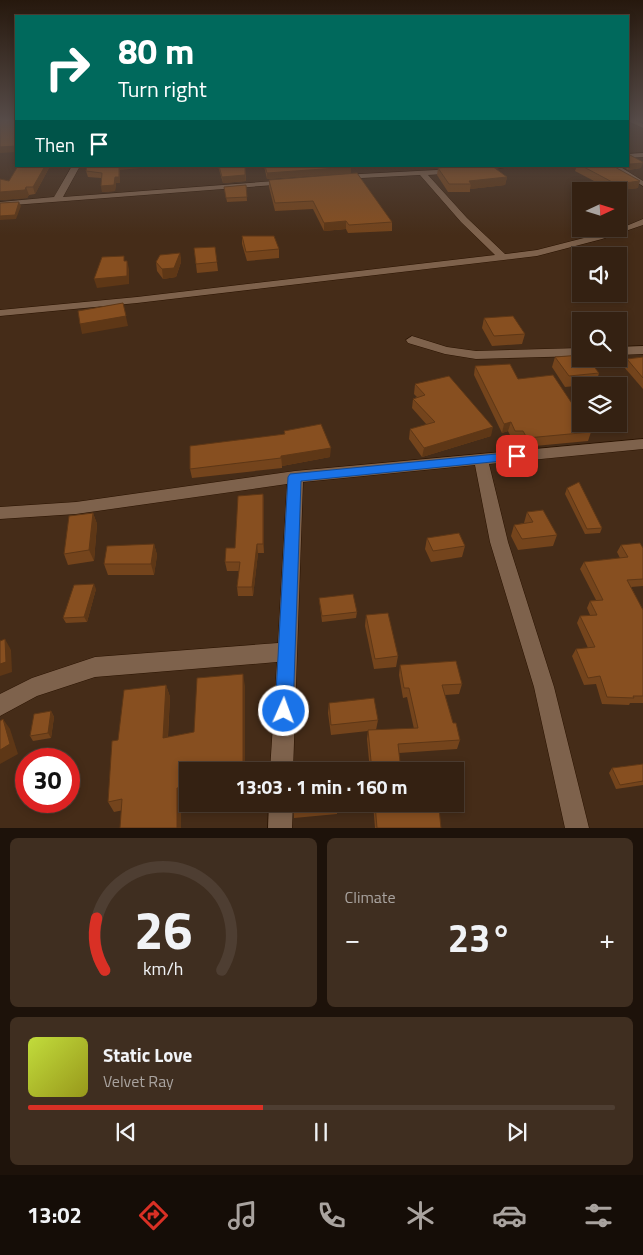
<!DOCTYPE html>
<html lang="en">
<head>
<meta charset="utf-8">
<style>
	:root { --surface:#342112; --page:#3f2e20; --text:#f1f3f6; --muted:#a9a39f; --line:#4e3e32; --accent:#d93025 }
	body { margin:0; font-family:"Titillium Web",sans-serif; background:var(--page); color:var(--text); height:100vh; display:flex; flex-direction:column; font-size:19px; white-space:nowrap }
	* { box-sizing:border-box; margin:0 }
	p { font-size:16px; color:var(--muted) }
	.icon { flex:none; width:28px; height:28px; fill:none; stroke:currentColor; stroke-width:2; stroke-linecap:round; stroke-linejoin:round }
	.map { position:relative; height:828px; overflow:hidden }
	.side { display:flex; flex-direction:column; gap:10px; padding:10px; background:#1d120a; flex:1 }
	.side>* { flex:none }
	.banner { position:absolute; left:15px; top:15px; width:614px; height:152px; border-radius:0px; box-shadow:0 2px 8px #0003,0 0 0 1px var(--line); background:#00695c; color:#fff; overflow:hidden }
	.needle { width:32px; rotate:86deg }
	.controls { position:absolute; left:572px; top:182px; display:grid; gap:10px }
	.controls a { display:grid; place-items:center; width:55px; height:55px; border-radius:0px; background:var(--surface); box-shadow:0 2px 8px #0003,0 0 0 1px var(--line); font-size:25px }
	.speed { position:absolute; left:15px; top:748px; display:flex; gap:10px; font-size:25px; font-weight:700; text-align:center }
	.speed>* { display:grid; place-content:center; width:65px; height:65px; border-radius:50%; background:var(--surface); box-shadow:0 2px 8px #0003,0 0 0 1px var(--line); line-height:1 }
	.speed .limit { border:8px solid #d22; background:#fff; color:#111 }
	.pin { position:absolute; display:grid; place-items:center; width:42px; height:42px; color:#fff; margin:-21px; border-radius:10px; box-shadow:0 2px 8px #0006 }
	.me { position:absolute; width:55px; margin:-28px; rotate:2deg; stroke-linejoin:round; filter:drop-shadow(0 0 4px #0008) }
	.turn { display:flex; align-items:center; gap:18px; height:105px; padding:0 20px; font-size:22px }
	.turn .icon { width:65px; height:65px; stroke-width:2.5 }
	.turn b { display:block; font-size:35px; line-height:42px }
	.then { display:flex; align-items:center; height:48px; padding:0 20px; background:#0003; gap:10px; font-size:19px }
	.big { font-size:38px; font-weight:700; line-height:1.1 }
	.side .widget { flex:1; display:flex; flex-direction:column; justify-content:center; gap:8px; min-width:0; padding:0 18px; border-radius:8px; background:var(--page) }
	.side .dial { align-items:center; gap:0 }
	.dial svg { height:130px; overflow:visible; fill:none; stroke:var(--line); stroke-width:7; stroke-linecap:round; text-anchor:middle }
	.dial text { fill:var(--text); stroke:none }
	.song { display:flex; align-items:center; gap:15px }
	.cover { width:60px; height:60px; border-radius:8px; background:linear-gradient(135deg,hsl(70 70% 55%),hsl(60 70% 35%)) }
	.played { height:5px; border-radius:2px; background:linear-gradient(90deg,var(--accent) 40%,var(--line) 40%) }
	.keys { display:flex; justify-content:space-around; direction:ltr }
	.heat { display:flex; justify-content:space-between; align-items:center; font-size:28px; direction:ltr }
	.side .tiles { flex:1; display:grid; gap:10px; grid-template-columns:1fr 1fr }
	.widget:last-child { grid-column:span 2 }
	.trip { position:absolute; left:179px; top:762px; width:285px; height:50px; border-radius:0px; background:var(--surface); box-shadow:0 2px 8px #0003,0 0 0 1px var(--line); font-weight:700; line-height:50px; text-align:center }
	.tabs { display:flex; height:80px; justify-content:space-around; align-items:center; background:#150d07; color:var(--muted) }
	.tabs .icon { width:35px; height:35px }
	.tabs .current { color:var(--accent) }
	.tabs b { font-size:22px; color:var(--text) }
	.map>svg:first-child { display:block }
	.lines { fill:none; stroke-linecap:round; stroke-linejoin:round }
	.minor-casing { stroke:#2a1301; stroke-width:1 }
	.minor { fill:#7e624c; fill-rule:evenodd }
	.wall { fill:#74441c }
	.shaded-wall { fill:#5e3716 }
	.building { fill:#874f20; stroke:#5e3716 }
	.route { fill:#1a73e8; stroke:#114b97 }
</style>
</head>
<body>
<div class="map">
<svg width="643" height="828" viewBox="0 0 643 828">
	<rect width="100%" height="100%" fill="#452c18"/>
	<g class="lines">
		<g class="minor-casing">
			<g id="minor">
				<polygon points="628,119 633,119 643,124 643,128 628,121"/>
				<polygon points="643,153 643,157 628,158 628,154"/>
				<polygon points="72,166 80,166 63,197 288,180 292,182 288,184 0,206 0,202 54,197"/>
				<polygon points="483,166 516,166 477,171 473,169"/>
				<polygon points="610,166 619,166 643,181 643,186"/>
				<polygon points="455,169 458,169 458,173 428,175 467,218 505,254 537,250 619,229 643,219 643,225 602,239 537,256 137,303 0,316 0,310 137,297 495,255 461,222 420,175 342,179 338,177 342,175"/>
				<polygon points="412,336 447,347 476,351 581,348 581,356 476,359 445,354 408,343 406,340"/>
				<polygon points="643,346 643,354 619,355 619,347"/>
				<polygon points="643,439 643,449 489,464 508,542 554,687 589,828 565,828 534,687 490,542 475,465 303,482 293,771 270,771 277,662 95,677 37,696 0,716 0,694 32,678 95,657 278,643 287,484 76,514 0,519 0,507 76,502 295,471"/>
				<polygon points="269,804 293,804 292,828 268,828"/>
			</g>
		</g>
		<use href="#minor" class="minor"/>
	</g>
	<g class="wall">
		<polygon points="628,154 641,168 628,170 623,166 628,166"/>
		<polygon points="50,166 35,194 29,195 27,198 0,200 0,179 9,181"/>
		<polygon points="218,166 245,166 246,181 223,183"/>
		<polygon points="264,166 351,166 351,173 267,179"/>
		<polygon points="411,166 445,166 412,168"/>
		<polygon points="577,166 616,166 615,167 638,188 613,191 575,171"/>
		<polygon points="438,168 507,177 505,185 470,189 470,192 448,192 437,175"/>
		<polygon points="120,170 120,183 116,183 115,191 102,192 101,178 88,177 86,171"/>
		<polygon points="269,180 392,222 392,231 348,233 346,229 324,231 313,209 275,211 269,187"/>
		<polygon points="246,185 247,201 227,202 224,187"/>
		<polygon points="242,236 279,249 279,258 247,261 242,244"/>
		<polygon points="215,247 218,271 197,273 194,248"/>
		<polygon points="180,253 181,262 176,277 163,279 157,271 156,262"/>
		<polygon points="484,318 525,334 522,344 492,346 482,328"/>
		<polygon points="555,357 599,373 596,384 565,387 552,367"/>
		<polygon points="643,357 643,389 624,367 627,359"/>
		<polygon points="475,366 518,379 591,432 588,441 524,447 521,440 513,441 508,431 502,433 474,375"/>
		<polygon points="415,384 491,436 422,457 409,439 410,429 427,425 412,408 413,399 417,397 414,394"/>
		<polygon points="284,431 330,457 282,466 282,468 192,478 190,469 284,434"/>
		<polygon points="567,488 602,528 600,533 585,534 565,494"/>
		<polygon points="263,494 264,503 264,553 258,553 253,596 238,596 237,587 239,571 227,571 225,562 235,548"/>
		<polygon points="527,512 557,535 553,546 518,550 511,536 514,525 524,523"/>
		<polygon points="93,513 97,524 94,561 68,565 64,554"/>
		<polygon points="427,538 465,546 462,557 431,562 425,549"/>
		<polygon points="154,544 157,555 154,575 108,575 104,564"/>
		<polygon points="621,545 643,548 643,586 631,587 643,610 643,703 630,703 629,705 602,704 596,684 584,685 572,656 576,649 588,648 577,623 580,616 590,615 587,608 590,601 596,600 580,569 584,562 620,558 617,552"/>
		<polygon points="96,589 87,622 66,623 63,618"/>
		<polygon points="319,598 357,612 356,618 322,622"/>
		<polygon points="366,615 398,656 396,667 374,669 365,626"/>
		<polygon points="400,665 462,684 459,694 445,695 453,723 460,740 457,749 399,753 401,771 370,771 367,739 368,731 331,735 328,713 329,703 378,720 376,730 414,729 407,697 403,698 399,675"/>
		<polygon points="166,685 170,697 168,737 194,732 245,686 188,771 188,791 186,791 187,797 114,812 108,802 118,740"/>
		<polygon points="51,711 54,717 51,738 33,741 30,736"/>
		<polygon points="643,764 643,785 616,789 609,773 612,768"/>
		<polygon points="293,804 337,804 337,814 294,818"/>
		<polygon points="373,804 406,804 406,809 441,828 375,828"/>
	</g>
	<g class="shaded-wall">
		<polygon points="16,146 16,152 0,153 0,147"/>
		<polygon points="643,163 641,168 628,170 630,164"/>
		<polygon points="45,166 50,166 35,194 33,187"/>
		<polygon points="119,166 160,166 120,170 120,183 116,183 115,191 102,192 101,186 115,177"/>
		<polygon points="351,167 351,173 267,179 267,173"/>
		<polygon points="245,175 246,181 223,183 222,177"/>
		<polygon points="507,177 505,185 470,189 471,184 469,181"/>
		<polygon points="640,181 638,188 613,191 616,184"/>
		<polygon points="26,187 29,195 27,198 0,200 0,192"/>
		<polygon points="19,202 21,206 16,219 0,220 0,216"/>
		<polygon points="346,221 346,229 324,231 324,223"/>
		<polygon points="180,253 181,262 176,277 163,279 162,269"/>
		<polygon points="127,261 129,269 129,284 97,288 94,279"/>
		<polygon points="123,303 128,326 82,334 80,324"/>
		<polygon points="511,422 508,431 502,433 504,424"/>
		<polygon points="493,427 491,436 422,457 424,448"/>
		<polygon points="331,448 330,457 282,466 281,456"/>
		<polygon points="263,494 264,503 264,553 263,544"/>
		<polygon points="93,513 97,524 94,561 89,550"/>
		<polygon points="154,544 157,555 154,575 151,564"/>
		<polygon points="257,544 258,553 253,596 252,587"/>
		<polygon points="94,584 96,589 87,622 84,617"/>
		<polygon points="5,639 11,650 12,672 0,676 0,664"/>
		<polygon points="243,674 245,686 245,771 243,771"/>
		<polygon points="166,685 170,697 167,749 163,738"/>
		<polygon points="51,711 54,717 51,738 48,733"/>
		<polygon points="3,719 10,729 18,754 0,764 0,750"/>
		<polygon points="182,780 186,791 187,797 183,787"/>
		<polygon points="177,788 181,799 181,828 177,828"/>
	</g>
	<g class="building">
		<polygon points="4,119 16,119 16,146 0,147 0,122"/>
		<polygon points="628,154 643,162 643,163 630,164 628,162"/>
		<polygon points="18,166 45,166 33,187 26,187 25,190 0,192 0,179 9,181"/>
		<polygon points="87,166 119,166 119,177 115,177 114,185 101,186 102,173 86,171"/>
		<polygon points="219,166 245,166 245,175 222,177"/>
		<polygon points="265,166 351,166 351,167 267,173"/>
		<polygon points="456,166 492,166 507,177 469,181 471,184 449,184 438,168"/>
		<polygon points="582,166 613,166 640,181 616,184"/>
		<polygon points="357,173 392,222 349,225 346,221 324,223 313,201 275,203 269,180"/>
		<polygon points="246,185 247,197 226,198 224,187"/>
		<polygon points="19,202 15,215 0,216 0,203"/>
		<polygon points="242,236 274,236 279,249 246,252"/>
		<polygon points="215,247 217,262 196,264 194,248"/>
		<polygon points="180,253 174,268 162,269 156,262 160,255"/>
		<polygon points="124,256 124,261 127,261 127,276 94,279 102,257"/>
		<polygon points="123,303 126,316 80,324 78,311"/>
		<polygon points="513,316 525,334 494,336 484,318"/>
		<polygon points="581,355 581,359 588,359 599,373 569,376 555,357"/>
		<polygon points="643,357 643,378 627,359"/>
		<polygon points="510,364 518,379 553,375 581,417 581,424 586,424 591,432 527,438 523,431 515,431 511,422 504,424 475,366"/>
		<polygon points="449,376 493,427 424,448 410,429 435,422 413,399 425,395 415,384"/>
		<polygon points="321,424 331,448 281,456 281,458 190,469 190,446 285,434 284,431"/>
		<polygon points="579,482 602,528 587,529 567,488"/>
		<polygon points="263,494 263,544 257,544 252,587 237,587 240,562 225,562 226,548 235,548 238,496"/>
		<polygon points="543,510 557,535 522,539 514,525 533,522 527,512"/>
		<polygon points="93,513 89,550 64,554 69,516"/>
		<polygon points="459,533 465,546 433,551 427,538"/>
		<polygon points="640,543 643,548 643,579 627,580 643,610 643,696 633,696 634,698 607,697 600,676 588,678 576,649 595,647 580,616 597,615 590,601 603,600 584,562 628,557 621,545"/>
		<polygon points="154,544 151,564 104,564 107,546"/>
		<polygon points="94,584 84,617 63,618 74,585"/>
		<polygon points="353,594 357,612 322,616 319,598"/>
		<polygon points="388,613 398,656 375,659 366,615"/>
		<polygon points="5,639 6,662 0,664 0,641"/>
		<polygon points="456,661 462,684 442,685 453,723 456,723 460,740 398,744 401,771 372,771 368,730 418,728 409,688 404,688 400,665"/>
		<polygon points="243,674 243,771 188,771 188,779 182,780 183,787 177,788 177,828 120,828 122,799 108,802 112,741 118,740 124,690 166,685 163,738 194,732 197,678"/>
		<polygon points="374,698 378,720 331,725 329,703"/>
		<polygon points="51,711 48,733 30,736 34,714"/>
		<polygon points="3,719 10,744 0,750 0,721"/>
		<polygon points="643,764 643,781 620,785 612,768"/>
		<polygon points="293,804 337,804 337,805 294,809"/>
		<polygon points="375,804 406,804 406,809 439,808 441,828 377,828"/>
	</g>
	<linearGradient id="sky" x2="0" y2="1"><stop stop-color="#26180d"/><stop offset="0.51" stop-color="#564b48"/><stop offset="1" stop-color="#564b48" stop-opacity="0"/></linearGradient>
	<rect width="643" height="235" fill="url(#sky)"/>
	<polygon class="route" points="517,452 524,456 522,459 301,481 293,711 291,718 284,720 278,718 275,711 288,477 290,474"/>
</svg>
<div class="controls">
<a><svg class="needle" viewBox="-14 -14 28 28"><path d="M0-13l5 13h-10z" fill="#e53935"/><path d="M0 13l5-13h-10z" fill="#a9a39f"/></svg></a>
<a><svg class="icon" aria-label="sound" viewBox="0 0 24 24"><path d="M4 9h4l5-4v14l-5-4H4zM17 9q2 3 0 6"/></svg></a>
<a><svg class="icon" aria-label="search" viewBox="0 0 24 24"><circle cx="10" cy="10" r="6"/><path d="M15 15l6 6"/></svg></a>
<a><svg class="icon" aria-label="layers" viewBox="0 0 24 24"><path d="M12 4l9 5-9 5-9-5zM3 14l9 5 9-5"/></svg></a>
</div>
<div class="speed"><div class="limit">30</div></div>
<div class="pin" style="left:517px;top:456px;background:#d93025"><svg class="icon" aria-label="arrive" viewBox="0 0 24 24"><path d="M6 21V4h12l-3 4 3 4H6"/></svg></div>
<svg class="me" style="left:284px;top:711px" viewBox="-20 -20 40 40"><circle r="17" fill="#1a73e8" stroke="#fff" stroke-width="3"/><path d="M0-11L8 9 0 5-8 9z" fill="#fff"/></svg>
<div class="trip">13:03 · 1 min · 160 m</div>
<div class="banner">
<div class="turn"><svg class="icon" aria-label="right" viewBox="0 0 24 24"><path d="M7 20v-9h11M14 6l5 5-5 5"/></svg><div><b>80 m</b>Turn right</div></div>
<div class="then">Then<svg class="icon" aria-label="arrive" viewBox="0 0 24 24"><path d="M6 21V4h12l-3 4 3 4H6"/></svg></div>
</div>
</div>
<section class="side">
<div class="tiles">
<div class="widget dial"><svg viewBox="0 0 100 80">
<path d="M14 69A42 42 0 1 1 86 69"/>
<path d="M14 69A42 42 0 0 1 9 37" stroke="#d93025"/>
<text x="50" y="56" font-size="32" font-weight="700">26</text>
<text x="50" y="72" font-size="11">km/h</text>
</svg></div>
<div class="widget"><p>Climate</p>
<div class="heat"><a>−</a><b class="big">23°</b><a>+</a></div>
</div>
<div class="widget">
<div class="song"><i class="cover"></i><div><b>Static Love</b><p>Velvet Ray</p></div></div>
<div class="played"></div>
<div class="keys"><svg class="icon" aria-label="previous" viewBox="0 0 24 24"><path d="M18 5L8 12l10 7zM5 5v14"/></svg><svg class="icon" aria-label="pause" viewBox="0 0 24 24"><path d="M8 5v14M16 5v14"/></svg><svg class="icon" aria-label="next" viewBox="0 0 24 24"><path d="M6 5l10 7-10 7zM19 5v14"/></svg></div>
</div>
</div>
</section>
<nav class="tabs">
<b>13:02</b>
<svg class="icon current" aria-label="directions" viewBox="0 0 24 24"><path d="M12 3l9 9-9 9-9-9zM9 14v-3h6M13 9l2 2-2 2"/></svg>
<svg class="icon" aria-label="music" viewBox="0 0 24 24"><path d="M9 18V5l10-2v13"/><circle cx="6" cy="18" r="3"/><circle cx="16" cy="16" r="3"/></svg>
<svg class="icon" aria-label="phone" viewBox="0 0 24 24"><path d="M5 4h4l2 5-3 2q2 4 5 5l2-3 5 2v4C11 20 4 13 5 4z"/></svg>
<svg class="icon" aria-label="climate" viewBox="0 0 24 24"><path d="M12 3v18M4 7l16 10M4 17L20 7"/></svg>
<svg class="icon" aria-label="car" viewBox="0 0 24 24"><path d="M5 17H2v-5l4-1 3-4h7l3 4 3 1v5h-3M9 17h6M6 11h13"/><circle cx="7" cy="17" r="2"/><circle cx="17" cy="17" r="2"/></svg>
<svg class="icon" aria-label="filters" viewBox="0 0 24 24"><path d="M4 7h16M4 17h16"/><circle cx="9" cy="7" r="2"/><circle cx="15" cy="17" r="2"/></svg>
</nav>
</body>
</html>
